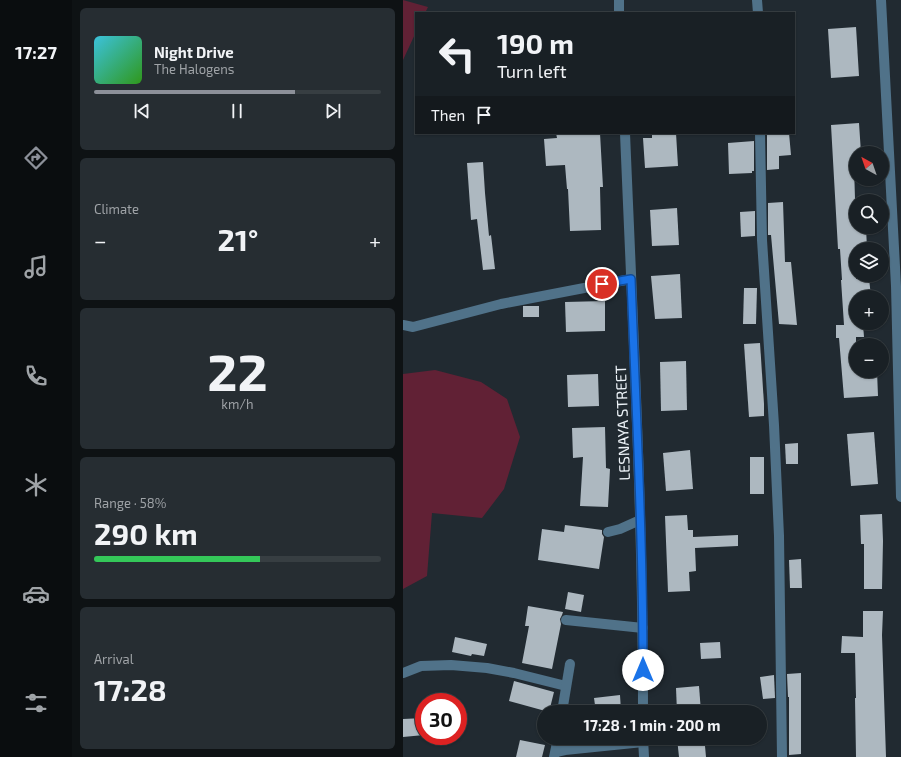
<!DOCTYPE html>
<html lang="en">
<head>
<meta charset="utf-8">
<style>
	:root { --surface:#192025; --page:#262d32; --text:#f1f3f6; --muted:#9fa3a7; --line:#373e42; --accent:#8c9099 }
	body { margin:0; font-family:"Exo 2",sans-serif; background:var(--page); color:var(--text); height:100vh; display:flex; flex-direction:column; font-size:15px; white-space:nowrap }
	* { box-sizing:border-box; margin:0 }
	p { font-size:13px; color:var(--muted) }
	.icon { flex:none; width:22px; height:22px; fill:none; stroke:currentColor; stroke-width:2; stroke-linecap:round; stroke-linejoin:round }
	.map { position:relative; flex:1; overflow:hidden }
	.sheet { display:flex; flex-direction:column; gap:8px; padding:8px; background:#0e1214; width:331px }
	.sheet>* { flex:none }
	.guide { position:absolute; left:12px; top:12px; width:380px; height:122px; border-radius:0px; box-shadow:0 1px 3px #0004,0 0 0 1px var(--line); background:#192025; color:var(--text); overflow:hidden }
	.needle { width:26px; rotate:320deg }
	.fabs { position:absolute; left:446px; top:146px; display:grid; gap:8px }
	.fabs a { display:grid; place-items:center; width:40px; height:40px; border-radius:50%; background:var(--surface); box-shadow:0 1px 3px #0004,0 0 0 1px var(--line); font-size:20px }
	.speed { position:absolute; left:12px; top:693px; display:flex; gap:8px; font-size:20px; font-weight:700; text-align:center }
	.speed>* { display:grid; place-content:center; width:52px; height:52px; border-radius:50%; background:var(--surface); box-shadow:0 1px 3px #0004,0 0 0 1px var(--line); line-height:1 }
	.speed .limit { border:6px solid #d22; background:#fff; color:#111 }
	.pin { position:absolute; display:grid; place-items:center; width:34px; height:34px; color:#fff; margin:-17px; border:2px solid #fff; border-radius:50%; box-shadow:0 1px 4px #0007 }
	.me { position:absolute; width:44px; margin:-22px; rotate:0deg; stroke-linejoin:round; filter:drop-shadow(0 0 3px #0008) }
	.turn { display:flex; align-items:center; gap:14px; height:84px; padding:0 16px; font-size:18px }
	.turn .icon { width:52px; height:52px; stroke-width:2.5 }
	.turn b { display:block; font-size:28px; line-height:34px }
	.then { display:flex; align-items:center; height:38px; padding:0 16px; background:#0003; gap:8px; font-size:15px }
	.big { font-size:30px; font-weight:700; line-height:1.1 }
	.sheet .card { flex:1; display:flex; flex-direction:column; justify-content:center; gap:6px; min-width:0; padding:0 14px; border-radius:6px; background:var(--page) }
	.sheet .dial { align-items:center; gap:0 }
	.dial b { font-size:52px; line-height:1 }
	.song { display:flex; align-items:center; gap:12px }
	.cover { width:48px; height:48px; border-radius:6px; background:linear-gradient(135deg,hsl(190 70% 55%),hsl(110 70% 35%)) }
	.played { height:4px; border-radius:2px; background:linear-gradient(90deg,var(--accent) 70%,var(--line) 70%) }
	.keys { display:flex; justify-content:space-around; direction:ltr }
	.heat { display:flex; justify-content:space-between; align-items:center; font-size:22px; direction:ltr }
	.charge { height:6px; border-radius:3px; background:linear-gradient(90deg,#34c759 58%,var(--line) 0) }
	.trip { position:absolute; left:134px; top:705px; width:230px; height:40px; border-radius:20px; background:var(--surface); box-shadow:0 1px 3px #0004,0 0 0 1px var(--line); font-weight:700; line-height:40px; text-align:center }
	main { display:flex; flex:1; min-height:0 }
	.tab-bar { display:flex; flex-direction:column; width:72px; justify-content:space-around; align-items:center; background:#0a0d0f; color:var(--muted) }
	.tab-bar .icon { width:28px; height:28px }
	.tab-bar .active { color:var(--accent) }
	.tab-bar b { font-size:18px; color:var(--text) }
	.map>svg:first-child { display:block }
	.green { fill:#612135 }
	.building { fill:#adb8c0 }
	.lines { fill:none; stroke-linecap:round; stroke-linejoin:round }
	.minor { stroke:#507289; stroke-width:10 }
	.route-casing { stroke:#114b97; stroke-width:10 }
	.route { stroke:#1a73e8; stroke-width:7 }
	.labels { text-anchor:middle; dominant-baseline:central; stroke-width:4; stroke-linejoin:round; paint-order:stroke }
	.street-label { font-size:15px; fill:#edf3f8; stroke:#212a31 }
</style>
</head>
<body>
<main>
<nav class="tab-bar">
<b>17:27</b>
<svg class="icon active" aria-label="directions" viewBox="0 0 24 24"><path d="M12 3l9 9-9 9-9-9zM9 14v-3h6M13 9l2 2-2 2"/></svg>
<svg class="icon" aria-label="music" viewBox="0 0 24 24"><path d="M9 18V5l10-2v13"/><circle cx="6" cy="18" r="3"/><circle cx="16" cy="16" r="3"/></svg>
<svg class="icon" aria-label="phone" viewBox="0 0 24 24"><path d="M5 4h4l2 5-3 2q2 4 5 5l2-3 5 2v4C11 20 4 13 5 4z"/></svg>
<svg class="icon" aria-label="climate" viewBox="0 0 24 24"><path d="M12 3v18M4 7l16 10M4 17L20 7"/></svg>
<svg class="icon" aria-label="car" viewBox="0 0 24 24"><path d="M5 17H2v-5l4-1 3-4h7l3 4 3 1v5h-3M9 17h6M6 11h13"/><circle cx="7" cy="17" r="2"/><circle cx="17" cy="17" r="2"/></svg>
<svg class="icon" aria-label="filters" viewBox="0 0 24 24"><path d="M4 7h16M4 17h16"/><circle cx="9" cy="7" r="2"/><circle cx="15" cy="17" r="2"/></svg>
</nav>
<section class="sheet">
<div class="card">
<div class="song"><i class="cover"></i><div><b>Night Drive</b><p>The Halogens</p></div></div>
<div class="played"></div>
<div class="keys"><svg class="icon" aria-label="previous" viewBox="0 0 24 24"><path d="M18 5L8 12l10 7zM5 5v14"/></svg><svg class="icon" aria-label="pause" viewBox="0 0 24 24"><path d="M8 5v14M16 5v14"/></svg><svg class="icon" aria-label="next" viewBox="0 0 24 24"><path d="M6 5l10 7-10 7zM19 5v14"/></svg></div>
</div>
<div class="card"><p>Climate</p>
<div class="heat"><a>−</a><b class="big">21°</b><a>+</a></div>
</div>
<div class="card dial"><b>22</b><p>km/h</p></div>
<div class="card"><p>Range · 58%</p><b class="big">290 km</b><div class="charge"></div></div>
<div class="card"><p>Arrival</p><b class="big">17:28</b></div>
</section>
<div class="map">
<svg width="498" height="757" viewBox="0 0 498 757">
	<rect width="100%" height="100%" fill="#212a31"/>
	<g class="green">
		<polygon points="0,0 25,7 22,13 13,13 13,32 0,60"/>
		<polygon points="32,370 78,382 104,399 117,437 101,489 79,518 29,513 24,576 0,589 0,374"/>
	</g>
	<g class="building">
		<polygon points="453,27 456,76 428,78 425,29"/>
		<polygon points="456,123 458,153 453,153 453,165 451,166 452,199 453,199 453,227 463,227 464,249 453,249 453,279 466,278 468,297 453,297 453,324 460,324 461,337 453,337 453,371 474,371 475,396 441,398 436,338 433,338 433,325 441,325 438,280 439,280 437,249 435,249 428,125"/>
		<polygon points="153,133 197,133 200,187 197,187 198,230 167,231 165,189 164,189 162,165 143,166 141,139 154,138"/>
		<polygon points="249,133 273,133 275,166 242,168 240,138 249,138"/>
		<polygon points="364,133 386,133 388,155 376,156 376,169 364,170"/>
		<polygon points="351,141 351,171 349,171 349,173 326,174 325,143"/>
		<polygon points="80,162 82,193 86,236 88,235 92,269 80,270 74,219 68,220 64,163"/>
		<polygon points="380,202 382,262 388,262 394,325 376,324 368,235 365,235 365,203"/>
		<polygon points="274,208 276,245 249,246 247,210"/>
		<polygon points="352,211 352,236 338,237 337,212"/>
		<polygon points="277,274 279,318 252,319 248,276"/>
		<polygon points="341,288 354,288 353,324 340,324"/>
		<polygon points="202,301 202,331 163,332 162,302"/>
		<rect x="120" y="306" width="16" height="11"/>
		<polygon points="357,343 361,404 361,416 346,417 341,344"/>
		<polygon points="283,361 284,410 258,411 257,362"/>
		<polygon points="195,374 196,406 165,407 164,375"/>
		<polygon points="202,427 203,468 207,469 205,507 177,506 180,457 170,458 169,428"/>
		<polygon points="471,432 475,484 448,486 444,434"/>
		<polygon points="395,443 395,464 383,464 382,444"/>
		<polygon points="287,450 290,489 263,491 260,453"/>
		<rect x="347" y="457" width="14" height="37"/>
		<polygon points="479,514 480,541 479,589 461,589 461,544 458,544 457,515"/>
		<polygon points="284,515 285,530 290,530 290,537 335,535 335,546 292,548 293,571 286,572 287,591 265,592 262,516"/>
		<polygon points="162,525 199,530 199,534 201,537 196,569 135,560 139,529 161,532"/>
		<polygon points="398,559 399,588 387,588 386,560"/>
		<polygon points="165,592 181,595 178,612 162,609"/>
		<polygon points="125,606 160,612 159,615 157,619 158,624 149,669 119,663 126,626 122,626"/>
		<polygon points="460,611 480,611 479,635 483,757 453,757 452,698 453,698 452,653 438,653 439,636 460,637"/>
		<polygon points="52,637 84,644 81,656 69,654 68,656 49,652"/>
		<polygon points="317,642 318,658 298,659 297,643"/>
		<polygon points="398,673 398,754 386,755 386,697 385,697 384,674"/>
		<polygon points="371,675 372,698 360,699 357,677"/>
		<polygon points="111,681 151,692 146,712 106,701"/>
		<polygon points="296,686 298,712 274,712 273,688"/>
		<polygon points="217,695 218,712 193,712 191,698"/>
		<polygon points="21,718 21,735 0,737 0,719"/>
		<polygon points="274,738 295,738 295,746 302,746 303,757 276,757"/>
		<polygon points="117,740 142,745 139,757 113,757"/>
	</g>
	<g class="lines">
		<g class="minor">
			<polyline points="216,0 216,13"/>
			<polyline points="354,0 355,13"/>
			<polyline points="478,0 493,286 498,497"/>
			<path d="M222 133C230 326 240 519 240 712"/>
			<polyline points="357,133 359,240 371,425 376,536 379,757"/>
			<polyline points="0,325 10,327 98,304 228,279"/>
			<polyline points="205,532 217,529 237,520"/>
			<polyline points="163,620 240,628"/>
			<polyline points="0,673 18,666 48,665 84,668 111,673 163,686"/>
			<polyline points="159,712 167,664"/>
			<polyline points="240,738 241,757"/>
			<polyline points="153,752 162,750 240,742"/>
			<polyline points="151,757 155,738"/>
		</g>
	</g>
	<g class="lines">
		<g class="route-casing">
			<path id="route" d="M199 284 228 279C233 409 240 540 240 670"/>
		</g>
		<use href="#route" class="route"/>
	</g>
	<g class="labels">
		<g class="street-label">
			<text transform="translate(219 423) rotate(-92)">LESNAYA STREET</text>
		</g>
	</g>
</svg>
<div class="fabs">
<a><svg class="needle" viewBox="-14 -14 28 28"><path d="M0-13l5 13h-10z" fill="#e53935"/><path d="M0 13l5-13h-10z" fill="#9fa3a7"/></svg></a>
<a><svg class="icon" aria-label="search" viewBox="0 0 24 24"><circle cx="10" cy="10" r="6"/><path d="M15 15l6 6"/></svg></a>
<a><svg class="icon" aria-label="layers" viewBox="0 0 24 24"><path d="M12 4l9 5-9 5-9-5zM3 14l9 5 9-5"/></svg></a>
<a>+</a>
<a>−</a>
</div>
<div class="speed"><div class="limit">30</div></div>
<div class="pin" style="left:199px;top:284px;background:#d93025"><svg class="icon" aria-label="arrive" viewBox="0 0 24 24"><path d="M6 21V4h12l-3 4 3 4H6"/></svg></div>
<svg class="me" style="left:240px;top:670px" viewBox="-20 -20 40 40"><circle r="19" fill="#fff"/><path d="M0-13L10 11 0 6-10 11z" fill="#1a73e8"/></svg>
<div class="trip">17:28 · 1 min · 200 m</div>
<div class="guide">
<div class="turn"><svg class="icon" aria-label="left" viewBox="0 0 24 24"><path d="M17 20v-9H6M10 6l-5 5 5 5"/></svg><div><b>190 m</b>Turn left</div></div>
<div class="then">Then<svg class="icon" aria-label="arrive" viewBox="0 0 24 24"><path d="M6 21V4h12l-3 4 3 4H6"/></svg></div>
</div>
</div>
</main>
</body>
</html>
